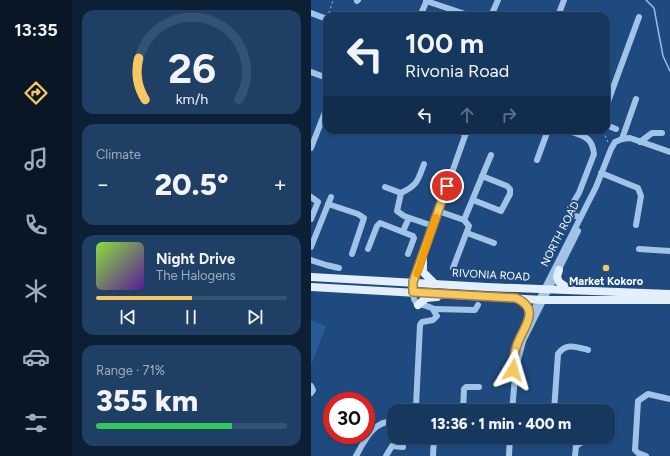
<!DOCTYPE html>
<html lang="en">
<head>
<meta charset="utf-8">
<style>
	:root { --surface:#16385f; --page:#1f3f65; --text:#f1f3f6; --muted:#9eacbd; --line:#355274; --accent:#f7c861 }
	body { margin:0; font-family:Figtree,sans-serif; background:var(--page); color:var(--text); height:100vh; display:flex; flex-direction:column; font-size:15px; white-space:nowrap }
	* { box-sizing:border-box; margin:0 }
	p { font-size:13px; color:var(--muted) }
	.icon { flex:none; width:22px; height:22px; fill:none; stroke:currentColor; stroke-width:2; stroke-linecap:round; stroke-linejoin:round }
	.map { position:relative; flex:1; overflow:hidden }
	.drawer { display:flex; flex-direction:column; gap:10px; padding:10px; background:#0c1f34; width:239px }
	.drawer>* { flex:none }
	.hud { position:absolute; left:12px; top:12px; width:287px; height:122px; border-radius:12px; box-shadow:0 1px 3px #0004,0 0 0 1px var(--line); background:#16385f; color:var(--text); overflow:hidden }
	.speed { position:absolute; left:12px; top:392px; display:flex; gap:8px; font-size:20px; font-weight:700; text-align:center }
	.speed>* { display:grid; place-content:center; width:52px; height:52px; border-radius:50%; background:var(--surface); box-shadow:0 1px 3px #0004,0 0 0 1px var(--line); line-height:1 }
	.speed .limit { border:6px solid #d22; background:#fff; color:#111 }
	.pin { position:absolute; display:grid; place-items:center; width:34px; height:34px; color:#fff; margin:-17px; border:2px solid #fff; border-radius:50%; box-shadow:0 1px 4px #0007 }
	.me { position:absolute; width:44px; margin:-22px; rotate:7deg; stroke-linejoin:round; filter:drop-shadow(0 0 3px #0008) }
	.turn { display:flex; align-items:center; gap:14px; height:84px; padding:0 16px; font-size:18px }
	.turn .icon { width:52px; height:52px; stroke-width:2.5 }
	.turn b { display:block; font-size:28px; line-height:34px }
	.lanes { display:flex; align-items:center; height:38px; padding:0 16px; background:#0003; justify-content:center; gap:20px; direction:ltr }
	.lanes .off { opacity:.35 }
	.big { font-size:30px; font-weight:800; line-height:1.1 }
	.drawer .tile { flex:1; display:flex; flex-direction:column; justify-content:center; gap:6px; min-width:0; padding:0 14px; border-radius:12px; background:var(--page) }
	.drawer .dial { align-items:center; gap:0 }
	.dial svg { height:104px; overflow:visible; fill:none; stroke:var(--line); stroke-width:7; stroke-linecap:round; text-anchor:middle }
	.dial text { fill:var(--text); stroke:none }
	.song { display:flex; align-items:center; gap:12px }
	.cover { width:48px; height:48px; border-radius:6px; background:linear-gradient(135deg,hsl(90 70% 55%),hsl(270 70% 35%)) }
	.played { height:4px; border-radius:2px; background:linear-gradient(90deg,var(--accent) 50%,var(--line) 50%) }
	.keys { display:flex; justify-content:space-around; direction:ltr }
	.heat { display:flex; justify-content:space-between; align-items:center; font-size:22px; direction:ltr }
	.charge { height:6px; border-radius:3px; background:linear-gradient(90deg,#34c759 71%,var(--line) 0) }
	.trip { position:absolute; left:76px; top:404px; width:228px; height:40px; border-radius:12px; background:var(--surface); box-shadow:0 1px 3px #0004,0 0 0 1px var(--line); font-weight:800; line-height:40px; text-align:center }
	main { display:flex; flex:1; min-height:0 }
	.tab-bar { display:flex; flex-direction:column; width:72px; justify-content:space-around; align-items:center; background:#091626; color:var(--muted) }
	.tab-bar .icon { width:28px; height:28px }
	.tab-bar .active { color:var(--accent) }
	.tab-bar b { font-size:18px; color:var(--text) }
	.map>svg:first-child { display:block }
	.green { fill:#285c97 }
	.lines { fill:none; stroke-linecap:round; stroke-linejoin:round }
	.stream { stroke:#95beea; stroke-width:1.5 }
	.path { stroke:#a2c3e8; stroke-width:1; stroke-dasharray:2 3; stroke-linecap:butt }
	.minor { stroke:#a2c3e8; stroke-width:6 }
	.major { stroke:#e4effe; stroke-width:8 }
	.route-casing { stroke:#a1823f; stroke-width:10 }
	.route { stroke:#f7c861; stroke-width:7 }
	.slow { stroke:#f59e0b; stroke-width:7 }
	.poi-dot { fill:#f7c861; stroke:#1e4a7f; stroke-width:1.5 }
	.labels { text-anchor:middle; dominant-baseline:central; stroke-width:4; stroke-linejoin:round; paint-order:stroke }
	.street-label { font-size:11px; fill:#fff; stroke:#1e4a7f }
	.poi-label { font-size:11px; font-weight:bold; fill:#fff; stroke:#1e4a7f }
</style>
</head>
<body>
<main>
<nav class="tab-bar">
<b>13:35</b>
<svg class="icon active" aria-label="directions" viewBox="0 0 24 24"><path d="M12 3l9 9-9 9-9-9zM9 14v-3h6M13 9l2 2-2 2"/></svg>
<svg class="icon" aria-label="music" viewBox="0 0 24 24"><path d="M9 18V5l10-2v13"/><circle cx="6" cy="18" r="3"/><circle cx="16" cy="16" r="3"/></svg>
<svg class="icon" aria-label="phone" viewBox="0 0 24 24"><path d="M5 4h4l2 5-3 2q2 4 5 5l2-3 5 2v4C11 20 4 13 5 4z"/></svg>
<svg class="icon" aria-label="climate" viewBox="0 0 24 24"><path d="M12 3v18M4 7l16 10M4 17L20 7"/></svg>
<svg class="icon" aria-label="car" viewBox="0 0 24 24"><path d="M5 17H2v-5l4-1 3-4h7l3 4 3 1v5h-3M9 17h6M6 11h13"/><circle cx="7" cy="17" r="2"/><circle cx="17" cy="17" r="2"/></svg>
<svg class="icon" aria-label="filters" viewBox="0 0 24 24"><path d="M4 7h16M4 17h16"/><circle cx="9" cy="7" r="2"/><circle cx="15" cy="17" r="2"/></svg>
</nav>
<section class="drawer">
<div class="tile dial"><svg viewBox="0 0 100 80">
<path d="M14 69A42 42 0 1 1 86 69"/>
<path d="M14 69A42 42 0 0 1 9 37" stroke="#f7c861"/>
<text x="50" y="56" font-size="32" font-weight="700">26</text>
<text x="50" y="72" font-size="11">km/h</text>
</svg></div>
<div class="tile"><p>Climate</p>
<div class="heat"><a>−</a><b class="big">20.5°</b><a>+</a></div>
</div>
<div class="tile">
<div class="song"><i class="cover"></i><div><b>Night Drive</b><p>The Halogens</p></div></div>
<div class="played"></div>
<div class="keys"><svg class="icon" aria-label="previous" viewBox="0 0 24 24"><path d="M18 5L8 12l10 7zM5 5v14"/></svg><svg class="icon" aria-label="pause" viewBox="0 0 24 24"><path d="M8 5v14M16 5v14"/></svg><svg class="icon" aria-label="next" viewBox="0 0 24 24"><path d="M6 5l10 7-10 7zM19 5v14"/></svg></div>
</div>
<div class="tile"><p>Range · 71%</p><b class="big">355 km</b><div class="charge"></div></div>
</section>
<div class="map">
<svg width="359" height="456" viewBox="0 0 359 456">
	<rect width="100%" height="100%" fill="#1e4a7f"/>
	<polygon class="green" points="0,320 15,326 0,366"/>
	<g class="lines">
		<polyline class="stream" points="335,0 343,8 352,56 359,71"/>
		<g class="path">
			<polyline points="18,13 22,0"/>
			<polyline points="292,131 297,142"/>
		</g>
		<g class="minor">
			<polyline points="46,1 47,0"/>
			<polyline points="115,1 160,16"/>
			<polyline points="0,13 16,19"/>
			<polyline points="109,16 116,0"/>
			<polyline points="180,16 187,0"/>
			<polyline points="247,16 253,0"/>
			<polyline points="0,72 16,78"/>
			<polyline points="295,107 328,17"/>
			<polyline points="295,125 305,129"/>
			<polyline points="143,130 155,134"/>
			<path d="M255 130C270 136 281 135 283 154L268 193 259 208 261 214 269 218"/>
			<polyline points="311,139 325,99"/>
			<polyline points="329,142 341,133 351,133"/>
			<polyline points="0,148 16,107"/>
			<polyline points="226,160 237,130"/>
			<path d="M113 164C107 180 107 185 90 193L86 211 93 216 122 226"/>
			<polyline points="290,173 327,188 330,196 325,225"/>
			<polyline points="74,187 90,193"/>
			<polyline points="0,197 7,202 0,219"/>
			<polyline points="162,200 190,211 199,194 199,189 196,186 171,176"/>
			<polyline points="17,204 47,214 53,218 41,254"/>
			<polyline points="127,211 153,220 158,226 142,268"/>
			<polyline points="153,220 180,155"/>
			<polyline points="92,231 98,218"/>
			<polyline points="156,233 183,243"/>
			<polyline points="0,247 20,197"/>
			<polyline points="57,249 66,226 69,223 102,236 103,238 97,254"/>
			<polyline points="328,249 359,251"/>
			<polyline points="0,260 15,265 28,268"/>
			<polyline points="124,309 164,310 167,305"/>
			<polyline points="206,364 212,341 267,231"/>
			<path d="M203 380C199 367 203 352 208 339L285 187 300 149 304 142 311 139 319 138 359 152"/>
			<polyline points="0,386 2,390 0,393"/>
			<path d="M150 411 105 406 109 325 111 322 122 320 126 316 121 308C102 301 102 306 102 283L156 130"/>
			<polyline points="152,411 153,389 155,387 168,387"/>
			<polyline points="201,411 204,377"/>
			<path d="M243 411 247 354C255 342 266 347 277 350"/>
			<polyline points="297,422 297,429"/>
			<polyline points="260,437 267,444"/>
			<path d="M45 456C54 440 62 421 83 421"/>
			<polyline points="75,456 81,446 92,447"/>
			<polyline points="122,456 123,437"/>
			<polyline points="198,456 199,437"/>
			<polyline points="264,456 265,446 280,437"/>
			<polyline points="335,456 327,453 324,450 327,401 337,394 359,399"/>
		</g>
		<g class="major">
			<polyline points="112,258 112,272 123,283"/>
			<polyline points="248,270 246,277 248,282 258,289"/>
			<polyline points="0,277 176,287 359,294"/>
			<polyline points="0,287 232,300 359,300"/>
			<path d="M207 299C216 303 219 309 218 319"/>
			<polyline points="107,305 115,298 126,297"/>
		</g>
	</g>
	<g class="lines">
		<g class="route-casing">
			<path id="route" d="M136 186 102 282V292L205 298C231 310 212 327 206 345 203 353 202 361 202 370"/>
		</g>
		<use href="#route" class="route"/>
		<polyline class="slow" points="106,274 125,217"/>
	</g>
	<circle class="poi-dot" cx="295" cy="268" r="4"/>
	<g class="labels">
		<g class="street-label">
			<text transform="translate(249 234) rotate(-63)">NORTH ROAD</text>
			<text transform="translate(180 275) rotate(3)">RIVONIA ROAD</text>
		</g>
		<g class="poi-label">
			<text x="295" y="281">Market Kokoro</text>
		</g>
	</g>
</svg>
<div class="speed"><div class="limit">30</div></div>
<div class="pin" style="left:136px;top:186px;background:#d93025"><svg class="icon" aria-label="arrive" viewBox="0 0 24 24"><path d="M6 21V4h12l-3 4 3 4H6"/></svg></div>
<svg class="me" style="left:202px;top:370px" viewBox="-20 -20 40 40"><path d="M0-17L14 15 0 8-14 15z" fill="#f7c861" stroke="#fff" stroke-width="4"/></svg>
<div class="trip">13:36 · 1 min · 400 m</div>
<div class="hud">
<div class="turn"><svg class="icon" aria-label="left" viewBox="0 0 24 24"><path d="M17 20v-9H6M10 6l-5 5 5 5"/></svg><div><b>100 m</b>Rivonia Road</div></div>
<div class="lanes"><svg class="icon" aria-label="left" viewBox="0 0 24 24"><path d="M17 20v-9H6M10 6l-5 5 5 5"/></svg><svg class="icon off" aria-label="ahead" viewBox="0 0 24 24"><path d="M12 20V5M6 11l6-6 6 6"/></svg><svg class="icon off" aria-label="right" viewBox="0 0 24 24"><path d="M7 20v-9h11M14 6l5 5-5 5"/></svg></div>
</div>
</div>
</main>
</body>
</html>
